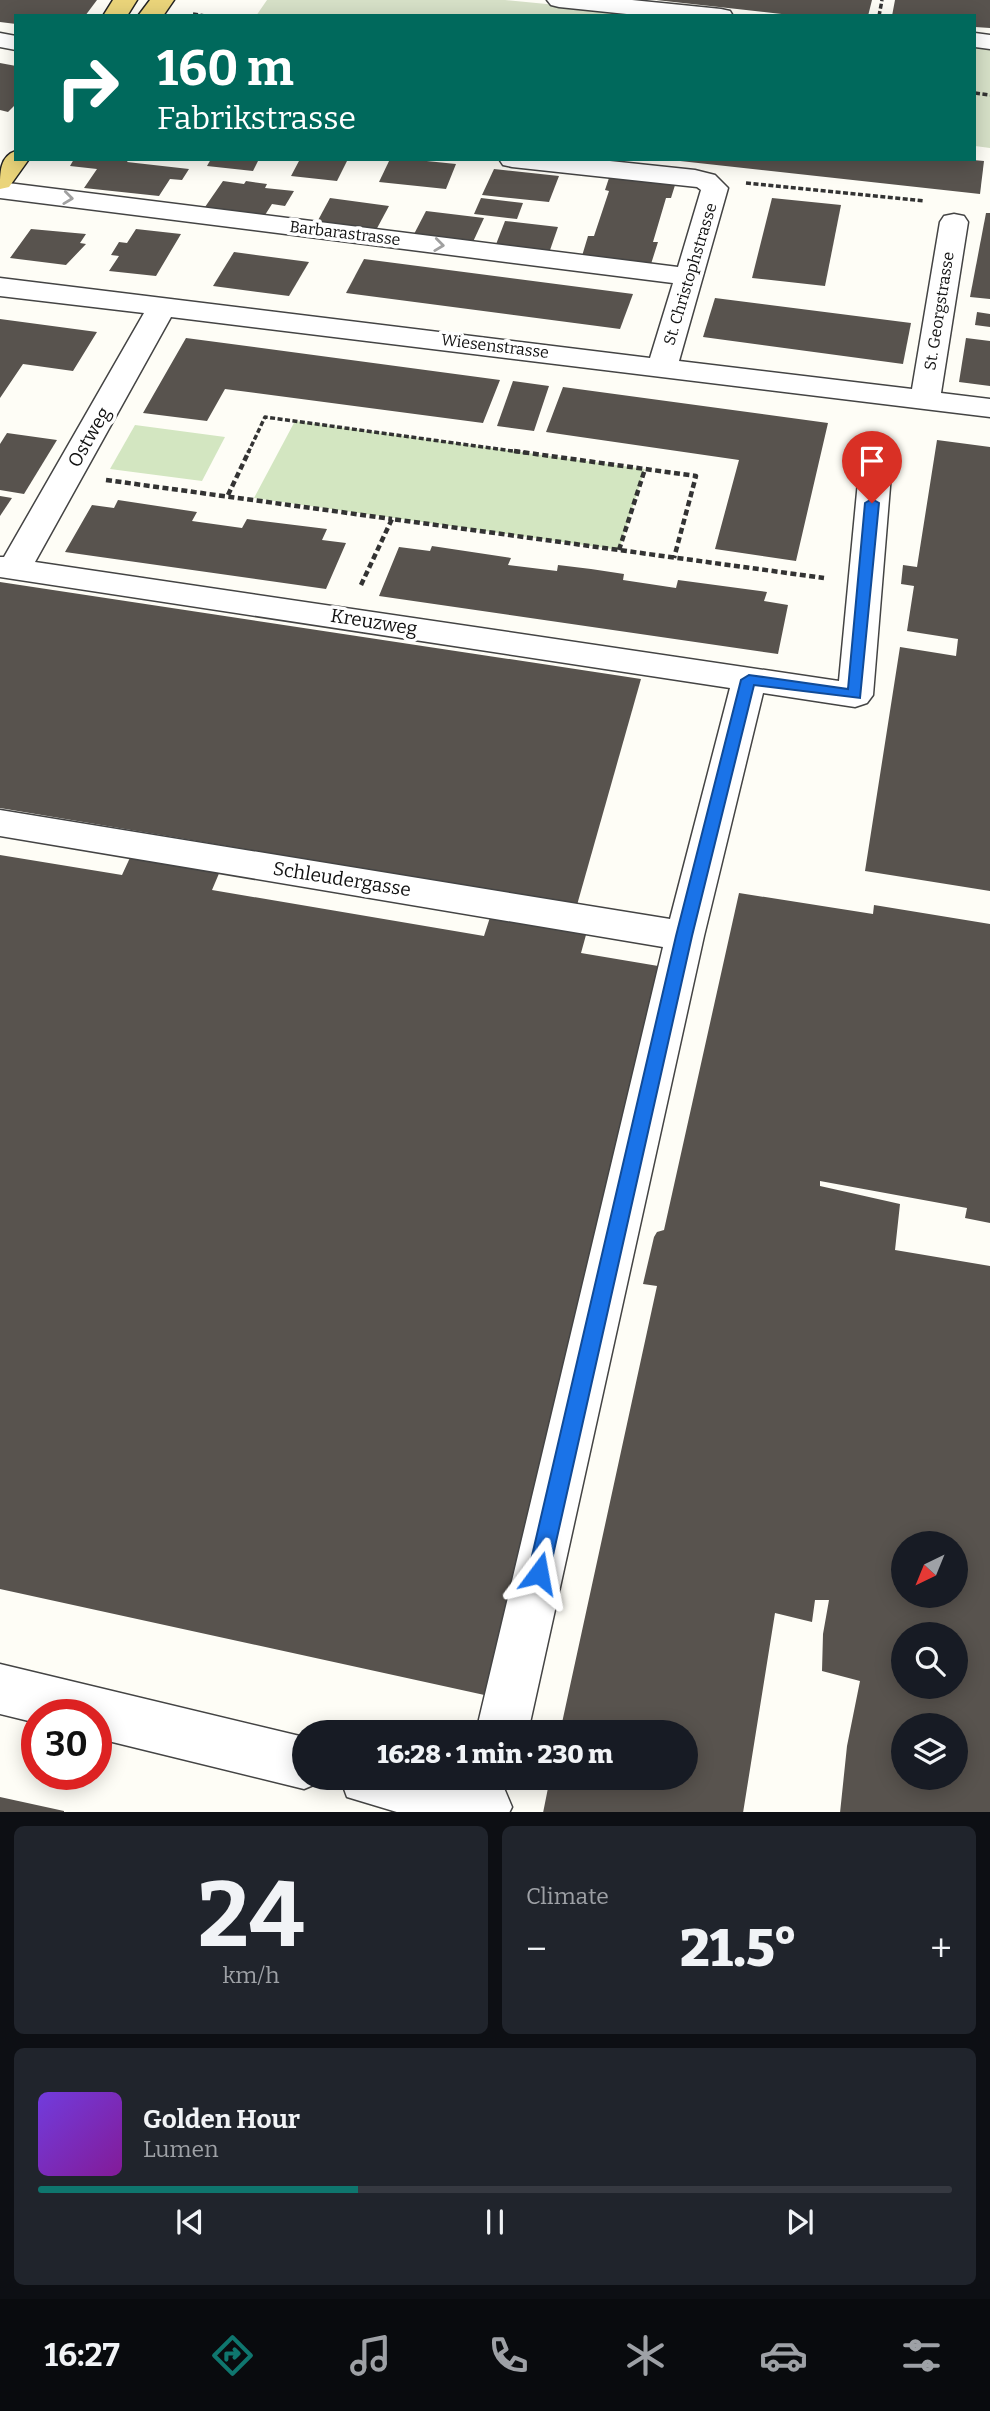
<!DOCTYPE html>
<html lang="en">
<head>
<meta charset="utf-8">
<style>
	:root { --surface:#171b24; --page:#20242c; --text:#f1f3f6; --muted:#9ea1a6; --line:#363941; --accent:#0f766e }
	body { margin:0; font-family:Bitter,serif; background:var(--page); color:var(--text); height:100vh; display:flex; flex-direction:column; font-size:26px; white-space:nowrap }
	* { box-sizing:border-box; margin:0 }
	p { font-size:23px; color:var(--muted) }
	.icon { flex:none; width:38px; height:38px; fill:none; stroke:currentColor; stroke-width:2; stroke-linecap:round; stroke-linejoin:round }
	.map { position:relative; height:1812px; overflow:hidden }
	.details { display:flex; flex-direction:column; gap:14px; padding:14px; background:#0d0f14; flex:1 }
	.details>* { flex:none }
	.hud { position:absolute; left:14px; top:14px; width:962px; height:147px; border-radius:0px; box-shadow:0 4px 18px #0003; background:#00695c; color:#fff; overflow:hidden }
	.needle { width:46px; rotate:223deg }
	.tools { position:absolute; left:891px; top:1531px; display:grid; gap:14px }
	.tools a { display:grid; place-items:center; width:77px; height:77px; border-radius:50%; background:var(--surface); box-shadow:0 4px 18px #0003; font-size:35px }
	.speed { position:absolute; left:21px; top:1699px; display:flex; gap:14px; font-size:35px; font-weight:700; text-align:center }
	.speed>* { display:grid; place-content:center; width:91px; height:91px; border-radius:50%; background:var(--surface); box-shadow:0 4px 18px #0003; line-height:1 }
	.speed .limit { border:10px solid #d22; background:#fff; color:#111 }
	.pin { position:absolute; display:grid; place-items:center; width:60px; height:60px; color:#fff; margin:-72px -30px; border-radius:50% 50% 50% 0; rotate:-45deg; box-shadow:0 0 7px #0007 }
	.pin .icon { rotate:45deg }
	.me { position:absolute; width:77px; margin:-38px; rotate:13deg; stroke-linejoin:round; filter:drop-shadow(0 0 5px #0008) }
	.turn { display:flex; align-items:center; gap:24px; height:147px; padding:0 28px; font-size:32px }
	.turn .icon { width:91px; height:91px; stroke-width:2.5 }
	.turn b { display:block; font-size:49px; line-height:60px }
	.big { font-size:52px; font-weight:800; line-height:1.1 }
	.details .tile { flex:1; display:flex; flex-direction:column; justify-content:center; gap:10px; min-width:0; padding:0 24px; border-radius:10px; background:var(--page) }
	.details .dial { align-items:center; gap:0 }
	.dial b { font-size:91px; line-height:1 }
	.song { display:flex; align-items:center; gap:21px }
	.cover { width:84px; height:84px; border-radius:10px; background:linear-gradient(135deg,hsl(260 70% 55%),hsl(290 70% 35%)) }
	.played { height:7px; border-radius:4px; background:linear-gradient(90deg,var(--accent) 35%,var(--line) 35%) }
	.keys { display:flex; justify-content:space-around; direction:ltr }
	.heat { display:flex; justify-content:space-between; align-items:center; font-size:38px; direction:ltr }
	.details .tiles { flex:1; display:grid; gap:14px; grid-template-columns:1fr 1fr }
	.tile:last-child { grid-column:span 2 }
	.trip { position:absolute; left:292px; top:1720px; width:406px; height:70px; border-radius:35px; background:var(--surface); box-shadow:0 4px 18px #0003; font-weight:800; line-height:70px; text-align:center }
	.dock { display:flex; height:112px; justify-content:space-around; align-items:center; background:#090b0e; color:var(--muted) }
	.dock .icon { width:49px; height:49px }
	.dock .on { color:var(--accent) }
	.dock b { font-size:32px; color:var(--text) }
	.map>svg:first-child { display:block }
	.green { fill:#d3e6c1 }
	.cemetery { fill:#d6e0c7 }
	.building { fill:#58534e; fill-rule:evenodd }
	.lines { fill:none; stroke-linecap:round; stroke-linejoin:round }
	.minor-casing { stroke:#444; stroke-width:3 }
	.major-casing { stroke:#222; stroke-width:3 }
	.path-far1 { stroke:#333; stroke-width:3.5; stroke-dasharray:5 2.5; stroke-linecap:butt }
	.path { stroke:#333; stroke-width:4.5; stroke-dasharray:6 3.5; stroke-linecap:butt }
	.minor { fill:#fff; fill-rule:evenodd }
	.major { fill:#ead47a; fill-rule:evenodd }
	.oneway { stroke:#a0a0a0 }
	.route { fill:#1a73e8; stroke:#114b97; stroke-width:2 }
	.labels { text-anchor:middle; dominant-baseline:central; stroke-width:7; stroke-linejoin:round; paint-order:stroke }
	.far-street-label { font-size:16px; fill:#111; stroke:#fff }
	.street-label { font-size:19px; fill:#111; stroke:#fff }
</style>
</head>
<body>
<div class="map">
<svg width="990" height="1813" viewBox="0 0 990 1813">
	<rect width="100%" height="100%" fill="#fefdf6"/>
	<g class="green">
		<polygon points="295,421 645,469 619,550 254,498"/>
		<polygon points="135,425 225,437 202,481 110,469"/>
	</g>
	<g class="cemetery">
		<polygon points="267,0 505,0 669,16 256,16"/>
		<polygon points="975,45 990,47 990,148 975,146"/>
	</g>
	<g class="building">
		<polygon points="0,0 97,0 85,16 16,16 16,24 0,22"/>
		<polygon points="656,0 872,0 868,16 799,16"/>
		<polygon points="895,0 990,0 990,28 975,27 975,16 892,16"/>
		<polygon points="0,63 16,66 16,104 8,112 0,110"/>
		<polygon points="74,159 129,159 127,162 189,169 182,180 170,179 159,196 84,188 97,169 70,166"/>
		<polygon points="211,159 259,159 253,171 207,166"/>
		<polygon points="307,159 348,159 337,181 291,176 299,161"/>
		<polygon points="390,159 407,159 456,164 446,189 379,182"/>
		<polygon points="662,159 963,159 984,161 980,194"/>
		<polygon points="494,169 559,176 549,202 482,195"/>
		<polygon points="610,175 676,182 671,198 666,198 653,242 658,242 651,264 582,256 588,236 594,236 609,191 605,190"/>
		<polygon points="223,181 244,184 246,181 267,184 265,188 294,191 285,206 272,204 265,215 205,207"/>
		<polygon points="330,198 389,206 375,232 316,224"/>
		<polygon points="481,198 523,203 517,219 474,214"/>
		<polygon points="772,198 841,205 825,286 752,278"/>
		<polygon points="426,211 484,218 472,244 413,236"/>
		<polygon points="986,213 990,213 990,299 970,297"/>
		<polygon points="505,221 558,227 549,253 495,247"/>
		<polygon points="31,229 86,234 80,243 86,244 66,265 10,258"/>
		<polygon points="136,229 181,234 156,276 109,271 119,256 111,255 119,242 127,243"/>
		<polygon points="234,252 309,262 289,296 213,286"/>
		<polygon points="364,259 633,294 620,329 346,293"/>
		<polygon points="715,298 911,323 903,364 703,337"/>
		<polygon points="977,312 990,314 990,327 975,325"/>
		<polygon points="0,319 97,332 73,371 23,364 0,398"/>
		<polygon points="186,338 500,380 483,423 225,389 207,421 143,413"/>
		<polygon points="966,338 990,341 990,386 959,382"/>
		<polygon points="513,381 549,386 534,431 497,426"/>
		<polygon points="563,387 828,423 796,561 715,549 739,460 546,432"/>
		<polygon points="7,433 57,440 24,494 0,490 0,444"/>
		<polygon points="937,440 990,447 990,891 865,871 900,647 956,656 958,639 907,631 914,586 901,584 903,565 917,567"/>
		<polygon points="0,496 12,498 0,516"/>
		<polygon points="118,500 197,512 192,521 242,528 247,519 327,529 322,540 346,543 326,589 65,552 92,505 114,508"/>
		<polygon points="432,546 511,558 508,565 557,571 558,565 591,569 624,574 623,580 676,588 678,580 767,592 764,601 788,605 778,654 379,596 399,547 430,551"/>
		<polygon points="0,582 641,679 577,905 0,808"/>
		<polygon points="134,849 223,864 212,890 484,936 493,908 589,924 581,953 670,968 644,1094 628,1091 489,1696 0,1589 0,855 122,875"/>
		<path d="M739 893 873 914 874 905 990 924V1223L965 1218 967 1208 820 1181V1186L900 1204 895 1250 990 1266V1813H840L847 1746 860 1681 822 1671 823 1634 829 1600H815L812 1622 775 1613 743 1813H543L550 1778H686V1732H560L657 1286 643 1284 654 1237 657 1232 664 1230ZM903 1544H956V1596H903ZM903 1634H956V1687H903ZM903 1726H956V1778H903Z"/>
		<polygon points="0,1797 64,1811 64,1813 0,1813"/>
	</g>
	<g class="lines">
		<g class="minor-casing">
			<g id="minor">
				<polygon points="547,0 632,0 721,9 730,11 733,16 646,16 559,7 551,5"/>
				<polygon points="0,33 16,36 16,50 0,47"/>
				<polygon points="975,33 990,35 990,49 975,47"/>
				<polygon points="499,159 591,159 695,170 715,175 728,188 679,361 912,389 940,222 944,216 954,214 964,216 968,222 941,393 990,399 990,417 171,317 35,562 839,681 861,450 866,443 877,441 888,443 893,450 873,695 867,703 855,707 763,693 704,936 528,1732 476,1732 663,947 0,836 0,810 670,919 730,688 0,577 0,557 4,557 144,313 0,296 0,278 650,358 673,283 0,198 0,182 678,267 701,190 697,187 512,167 503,165"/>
				<polygon points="0,1664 304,1737 304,1778 324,1778 323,1781 304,1789 96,1738 96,1715 37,1715 37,1723 0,1714"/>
				<polygon points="340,1778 475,1778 504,1788 512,1807 509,1813 400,1813 347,1797"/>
			</g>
		</g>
		<g class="major-casing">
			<g id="major">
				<polygon points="113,0 137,0 127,16 103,16"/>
				<polygon points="150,0 174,0 163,16 138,16"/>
				<path d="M16 151V159H29L9 187 0 189C0 172 0 156 16 151Z"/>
			</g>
		</g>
		<g class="path-far1">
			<polyline points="193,14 206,16"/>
			<polyline points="879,16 882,0"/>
			<polyline points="975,93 990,95"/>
			<polyline points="746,183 925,201"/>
			<polyline points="248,453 265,417 527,453"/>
		</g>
		<g class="path">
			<polyline points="514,451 696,476 674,558"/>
			<polyline points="106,480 392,519"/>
			<polyline points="228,495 249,451"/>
			<polyline points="619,550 645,469"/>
			<polyline points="361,585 392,519 824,578"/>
		</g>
		<use href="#minor" class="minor"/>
		<use href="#major" class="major"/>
	</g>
	<defs><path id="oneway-chevron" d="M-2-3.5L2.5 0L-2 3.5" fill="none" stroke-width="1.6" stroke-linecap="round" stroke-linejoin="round" transform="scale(1.75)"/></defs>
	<g class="oneway">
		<use href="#oneway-chevron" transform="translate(68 198) rotate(7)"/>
		<use href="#oneway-chevron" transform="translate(439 245) rotate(7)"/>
	</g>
	<polygon class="route" points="872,499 879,503 860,698 754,685 692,936 549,1573 546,1580 539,1583 531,1580 528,1573 676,936 741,680 749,675 848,689 865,503"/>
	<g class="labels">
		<g class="far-street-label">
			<text transform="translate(345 233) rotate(7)">Barbarastrasse</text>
			<text transform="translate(690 274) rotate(-73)">St. Christophstrasse</text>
			<text transform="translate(939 311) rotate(-81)">St. Georgstrasse</text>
			<text transform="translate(495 346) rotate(7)">Wiesenstrasse</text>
		</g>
		<g class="street-label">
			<text transform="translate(89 437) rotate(-60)">Ostweg</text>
			<text transform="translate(374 622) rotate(9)">Kreuzweg</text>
			<text transform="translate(342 879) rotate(9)">Schleudergasse</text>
		</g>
	</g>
</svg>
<div class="tools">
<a><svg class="needle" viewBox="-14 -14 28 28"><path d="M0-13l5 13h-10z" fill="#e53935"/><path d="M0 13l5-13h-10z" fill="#9ea1a6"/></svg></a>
<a><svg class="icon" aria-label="search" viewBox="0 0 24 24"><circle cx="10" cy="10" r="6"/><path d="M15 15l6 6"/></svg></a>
<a><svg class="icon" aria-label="layers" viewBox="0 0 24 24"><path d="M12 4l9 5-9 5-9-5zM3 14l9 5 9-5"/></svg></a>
</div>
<div class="speed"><div class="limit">30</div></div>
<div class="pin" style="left:872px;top:503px;background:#d93025"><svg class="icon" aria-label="arrive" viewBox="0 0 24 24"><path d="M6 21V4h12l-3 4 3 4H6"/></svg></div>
<svg class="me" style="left:539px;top:1573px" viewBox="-20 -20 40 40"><path d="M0-17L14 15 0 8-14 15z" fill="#1a73e8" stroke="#fff" stroke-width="4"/></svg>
<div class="trip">16:28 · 1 min · 230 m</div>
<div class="hud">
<div class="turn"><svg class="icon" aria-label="right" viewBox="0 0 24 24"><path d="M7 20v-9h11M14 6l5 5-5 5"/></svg><div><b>160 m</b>Fabrikstrasse</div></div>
</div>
</div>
<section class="details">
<div class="tiles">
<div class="tile dial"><b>24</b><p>km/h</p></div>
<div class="tile"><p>Climate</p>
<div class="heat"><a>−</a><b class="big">21.5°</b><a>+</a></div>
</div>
<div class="tile">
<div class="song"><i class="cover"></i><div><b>Golden Hour</b><p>Lumen</p></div></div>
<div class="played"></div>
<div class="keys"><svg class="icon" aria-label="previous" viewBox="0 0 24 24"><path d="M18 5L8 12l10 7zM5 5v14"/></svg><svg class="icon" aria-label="pause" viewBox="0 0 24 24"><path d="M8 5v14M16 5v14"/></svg><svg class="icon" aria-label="next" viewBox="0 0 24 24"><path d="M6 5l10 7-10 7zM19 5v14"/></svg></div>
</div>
</div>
</section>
<nav class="dock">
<b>16:27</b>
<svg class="icon on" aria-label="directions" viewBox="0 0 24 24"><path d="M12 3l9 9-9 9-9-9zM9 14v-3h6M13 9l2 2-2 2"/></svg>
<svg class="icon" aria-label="music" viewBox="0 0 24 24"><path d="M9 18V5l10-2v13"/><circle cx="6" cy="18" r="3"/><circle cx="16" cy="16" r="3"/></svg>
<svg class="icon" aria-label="phone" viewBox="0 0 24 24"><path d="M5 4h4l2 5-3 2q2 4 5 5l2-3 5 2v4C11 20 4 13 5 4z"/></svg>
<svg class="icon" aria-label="climate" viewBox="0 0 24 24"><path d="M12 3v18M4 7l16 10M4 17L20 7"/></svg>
<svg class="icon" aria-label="car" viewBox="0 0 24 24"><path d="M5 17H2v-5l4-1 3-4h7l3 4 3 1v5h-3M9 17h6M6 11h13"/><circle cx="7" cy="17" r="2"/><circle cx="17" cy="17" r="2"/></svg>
<svg class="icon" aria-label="filters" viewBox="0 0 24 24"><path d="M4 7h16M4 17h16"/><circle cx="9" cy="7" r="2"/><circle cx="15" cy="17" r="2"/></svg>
</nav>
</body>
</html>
